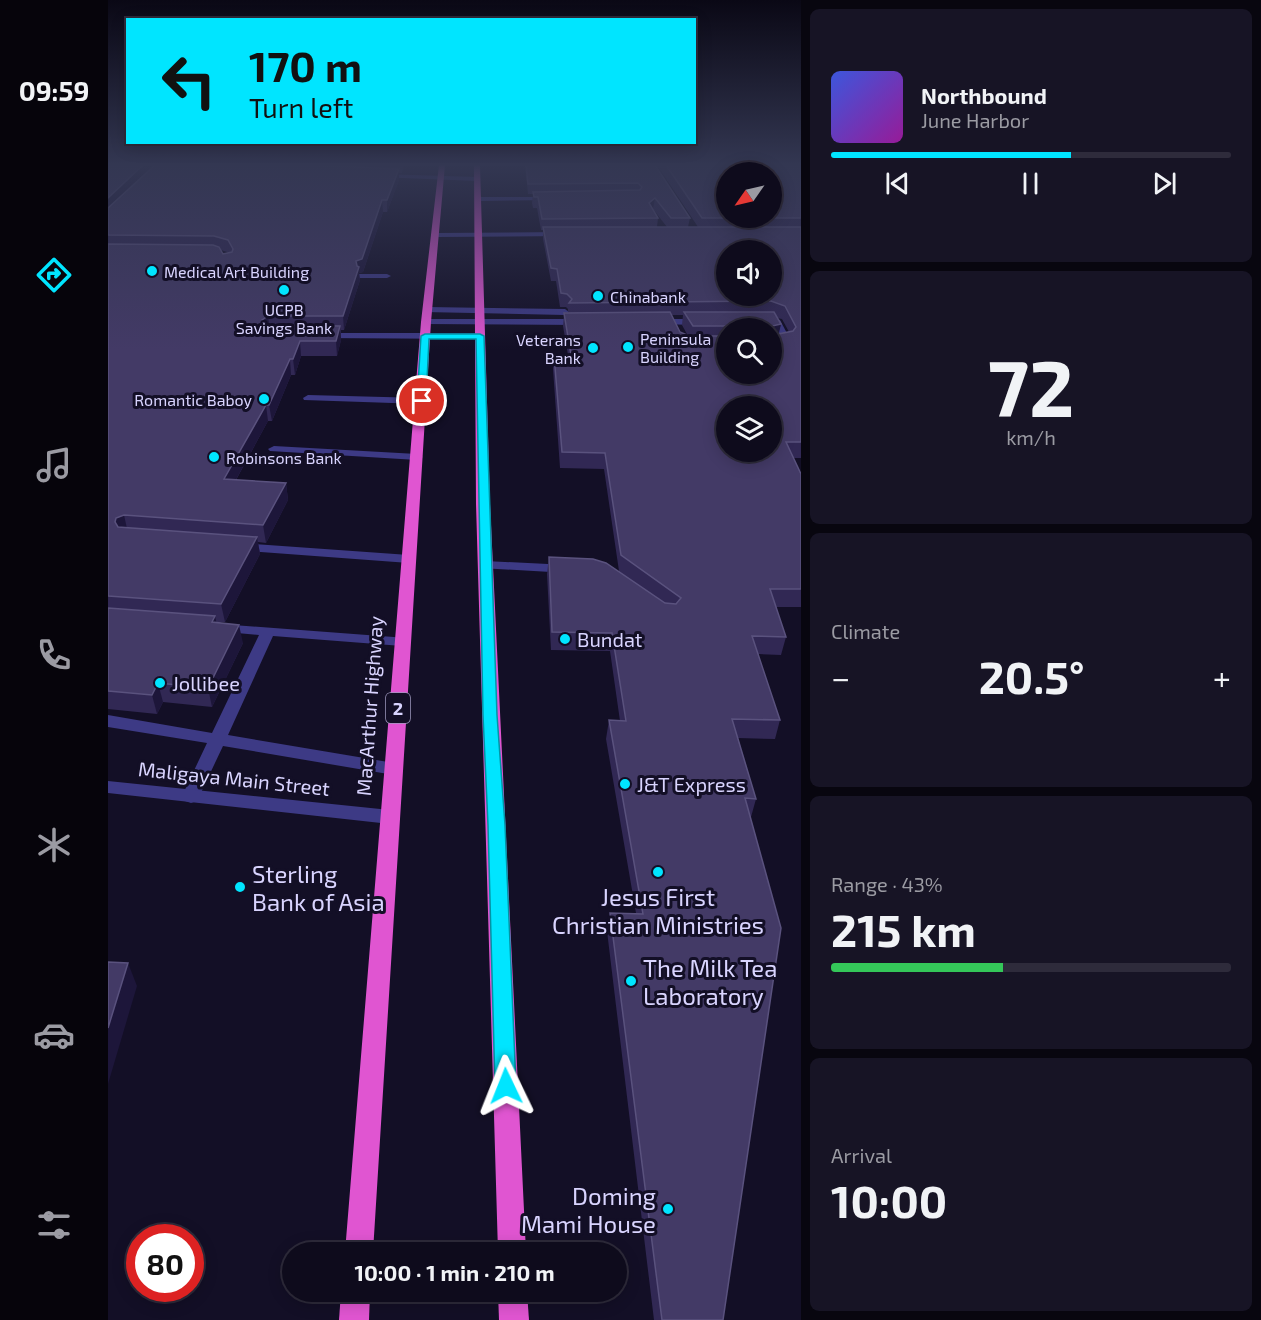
<!DOCTYPE html>
<html lang="en">
<head>
<meta charset="utf-8">
<style>
	:root { --surface:#0e0b1c; --page:#171425; --text:#f1f3f6; --muted:#9b9ba3; --line:#2e2b3b; --accent:#00e5ff }
	body { margin:0; font-family:"Exo 2",sans-serif; background:var(--page); color:var(--text); height:100vh; display:flex; flex-direction:column; font-size:22px; white-space:nowrap }
	* { box-sizing:border-box; margin:0 }
	p { font-size:20px; color:var(--muted) }
	.icon { flex:none; width:33px; height:33px; fill:none; stroke:currentColor; stroke-width:2; stroke-linecap:round; stroke-linejoin:round }
	.map { position:relative; flex:1; overflow:hidden }
	.details { display:flex; flex-direction:column; gap:9px; padding:9px; background:#08060f; width:460px }
	.details>* { flex:none }
	.banner { position:absolute; left:18px; top:18px; width:570px; height:126px; border-radius:0px; box-shadow:0 3px 15px #0003,0 0 0 2px var(--line); background:#00e5ff; color:#111; overflow:hidden }
	.needle { width:39px; rotate:236deg }
	.buttons { position:absolute; left:608px; top:162px; display:grid; gap:12px }
	.buttons a { display:grid; place-items:center; width:66px; height:66px; border-radius:50%; background:var(--surface); box-shadow:0 3px 15px #0003,0 0 0 2px var(--line); font-size:30px }
	.speed { position:absolute; left:18px; top:1224px; display:flex; gap:12px; font-size:30px; font-weight:700; text-align:center }
	.speed>* { display:grid; place-content:center; width:78px; height:78px; border-radius:50%; background:var(--surface); box-shadow:0 3px 15px #0003,0 0 0 2px var(--line); line-height:1 }
	.speed .limit { border:9px solid #d22; background:#fff; color:#111 }
	.pin { position:absolute; display:grid; place-items:center; width:51px; height:51px; color:#fff; margin:-26px; border:3px solid #fff; border-radius:50%; box-shadow:0 2px 6px #0007 }
	.me { position:absolute; width:66px; margin:-33px; rotate:358deg; stroke-linejoin:round; filter:drop-shadow(0 0 4px #0008) }
	.turn { display:flex; align-items:center; gap:21px; height:126px; padding:0 24px; font-size:27px }
	.turn .icon { width:78px; height:78px; stroke-width:2.5 }
	.turn b { display:block; font-size:42px; line-height:51px }
	.big { font-size:45px; font-weight:700; line-height:1.1 }
	.details .tile { flex:1; display:flex; flex-direction:column; justify-content:center; gap:9px; min-width:0; padding:0 21px; border-radius:9px; background:var(--page) }
	.details .dial { align-items:center; gap:0 }
	.dial b { font-size:78px; line-height:1 }
	.song { display:flex; align-items:center; gap:18px }
	.cover { width:72px; height:72px; border-radius:9px; background:linear-gradient(135deg,hsl(230 70% 55%),hsl(300 70% 35%)) }
	.played { height:6px; border-radius:3px; background:linear-gradient(90deg,var(--accent) 60%,var(--line) 60%) }
	.keys { display:flex; justify-content:space-around; direction:ltr }
	.heat { display:flex; justify-content:space-between; align-items:center; font-size:33px; direction:ltr }
	.charge { height:9px; border-radius:4px; background:linear-gradient(90deg,#34c759 43%,var(--line) 0) }
	.trip { position:absolute; left:174px; top:1242px; width:345px; height:60px; border-radius:30px; background:var(--surface); box-shadow:0 3px 15px #0003,0 0 0 2px var(--line); font-weight:700; line-height:60px; text-align:center }
	main { display:flex; flex:1; min-height:0 }
	.dock { display:flex; flex-direction:column; width:108px; justify-content:space-around; align-items:center; background:#06040b; color:var(--muted) }
	.dock .icon { width:42px; height:42px }
	.dock .current { color:var(--accent) }
	.dock b { font-size:27px; color:var(--text) }
	.map>svg:first-child { display:block }
	.lines { fill:none; stroke-linecap:round; stroke-linejoin:round }
	.service { fill:#3d3a85; fill-rule:evenodd }
	.minor { fill:#3d3a85; fill-rule:evenodd }
	.trunk { fill:#e055d1; fill-rule:evenodd }
	.wall { fill:#312854; fill-rule:evenodd }
	.shaded-wall { fill:#1d163a }
	.building { fill:#433a66; stroke:#5a527e; stroke-width:1.5; fill-rule:evenodd }
	.route { fill:#00e5ff; stroke:#0095a6; stroke-width:1.5 }
	.poi-dot { fill:#00e5ff; stroke:#130f26; stroke-width:2 }
	.labels { text-anchor:middle; dominant-baseline:central; stroke-width:6; stroke-linejoin:round; paint-order:stroke }
	.far-poi-label { font-size:16px; fill:#d9d4ff; stroke:#130f26; text-anchor:start }
	.shield { fill:#130f26; stroke:#9e99be; stroke-width:1.5 }
	.shield-label { font-size:18px; font-weight:bold; fill:#d9d4ff }
	.poi-label { font-size:20px; fill:#d9d4ff; stroke:#130f26; text-anchor:start }
	.street-label { font-size:20px; fill:#d9d4ff; stroke:#130f26 }
	.near-poi-label { font-size:24px; fill:#d9d4ff; stroke:#130f26; text-anchor:start }
</style>
</head>
<body>
<main>
<nav class="dock">
<b>09:59</b>
<svg class="icon current" aria-label="directions" viewBox="0 0 24 24"><path d="M12 3l9 9-9 9-9-9zM9 14v-3h6M13 9l2 2-2 2"/></svg>
<svg class="icon" aria-label="music" viewBox="0 0 24 24"><path d="M9 18V5l10-2v13"/><circle cx="6" cy="18" r="3"/><circle cx="16" cy="16" r="3"/></svg>
<svg class="icon" aria-label="phone" viewBox="0 0 24 24"><path d="M5 4h4l2 5-3 2q2 4 5 5l2-3 5 2v4C11 20 4 13 5 4z"/></svg>
<svg class="icon" aria-label="climate" viewBox="0 0 24 24"><path d="M12 3v18M4 7l16 10M4 17L20 7"/></svg>
<svg class="icon" aria-label="car" viewBox="0 0 24 24"><path d="M5 17H2v-5l4-1 3-4h7l3 4 3 1v5h-3M9 17h6M6 11h13"/><circle cx="7" cy="17" r="2"/><circle cx="17" cy="17" r="2"/></svg>
<svg class="icon" aria-label="filters" viewBox="0 0 24 24"><path d="M4 7h16M4 17h16"/><circle cx="9" cy="7" r="2"/><circle cx="15" cy="17" r="2"/></svg>
</nav>
<div class="map">
<svg width="693" height="1320" viewBox="0 0 693 1320">
	<rect width="100%" height="100%" fill="#130f26"/>
	<g class="lines">
		<g class="service">
			<polygon points="443,197 445,200 371,201 368,199 371,197"/>
			<polygon points="251,274 279,274 283,276 279,278 251,278"/>
			<polygon points="319,307 457,309 461,312 457,315 316,312 315,310"/>
			<polygon points="657,317 672,320 683,341 681,343 663,347 663,341 673,339 666,324 654,322 653,320"/>
			<polygon points="318,319 474,319 478,322 474,325 315,324 315,320"/>
			<polygon points="546,319 594,319 598,322 594,325 543,324 542,322"/>
			<polygon points="213,333 372,333 377,336 372,339 210,338 208,336"/>
			<polygon points="200,395 314,398 319,401 314,404 196,400 195,398"/>
			<polygon points="166,446 309,454 315,457 309,460 162,451 160,449"/>
			<polygon points="130,543 301,555 308,559 301,563 125,550 124,547 125,544"/>
			<polygon points="377,561 460,565 467,569 460,573 372,568 370,565"/>
			<polygon points="112,624 299,638 301,641 299,644 294,646 165,636 120,735 286,763 292,765 295,769 292,773 286,775 115,746 89,801 83,803 77,801 74,796 99,743 0,727 0,715 104,733 151,635 107,631 105,628 107,625"/>
		</g>
		<g class="minor">
			<polygon points="271,174 370,177 373,179 370,181 269,177"/>
			<polygon points="456,232 459,236 328,237 324,235 328,233"/>
			<polygon points="0,781 282,810 288,812 291,817 288,822 282,824 0,793"/>
		</g>
		<g class="trunk">
			<polygon points="331,165 337,165 323,322 265,1252 237,1252 313,322"/>
			<polygon points="366,165 372,165 382,504 418,1252 390,1252 368,504"/>
			<polygon points="233,1292 262,1292 261,1320 231,1320"/>
			<polygon points="390,1292 419,1292 421,1320 391,1320"/>
		</g>
	</g>
	<g class="wall">
		<path d="M0 165H44V168L47 165H296L294 173H291V180L279 212H275L255 272 251 273 252 280 236 330H233V340L229 356H193L187 375H183L164 421H160L128 480 178 483 180 500 158 543 150 542 152 554 117 622H108L135 643 104 707 55 702 49 714 0 709ZM113 250 122 253 115 254Z"/>
		<path d="M417 165H547L582 218 580 227H590L549 165H693V458H685L693 474V607H668L678 637 673 655 650 654 672 720 667 739 630 738 648 799 643 817 615 1320H546L499 931 502 913H528L498 739 501 720 512 721 502 651 443 650 439 574 441 557 511 571 496 469 452 468 445 369 446 355H460L455 326 456 313 460 312V309L458 307H452L448 281H443L435 239V230H433L429 208H425L424 203 425 194H420ZM545 209 559 227H549L550 218ZM563 315H575L574 325 580 336 572 332ZM669 318 674 319 681 332 670 334 673 324ZM618 328H663L618 374Z"/>
	</g>
	<g class="shaded-wall">
		<polygon points="35,165 44,165 44,168 0,212 0,198"/>
		<polygon points="291,169 291,180 279,212 279,200"/>
		<polygon points="547,198 545,209 540,214 541,203"/>
		<polygon points="274,200 275,212 255,272 251,273 252,280 236,330 235,316 248,261"/>
		<polygon points="160,316 162,330 156,334 154,320"/>
		<polygon points="673,324 670,337 663,339 664,326"/>
		<polygon points="232,326 233,340 229,356 228,341"/>
		<polygon points="192,341 193,356 187,375 185,359"/>
		<polygon points="182,359 183,375 164,421 161,405"/>
		<polygon points="158,405 160,421 119,496 116,479"/>
		<polygon points="178,483 180,500 158,543 155,525"/>
		<polygon points="16,515 20,533 13,535 7,522 8,518"/>
		<polygon points="149,537 152,554 117,622 113,604"/>
		<polygon points="107,616 111,634 104,622"/>
		<polygon points="131,625 135,643 104,707 100,688"/>
		<polygon points="50,683 55,702 49,714 44,695"/>
		<polygon points="20,963 29,986 0,1084 0,1028"/>
	</g>
	<g class="building">
		<polygon points="0,165 35,165 0,198"/>
		<polygon points="47,165 198,165 291,169 279,200 274,200 254,259 248,261 249,266 251,267 235,316 160,316 154,320 157,325 232,326 228,341 192,341 185,359 182,359 161,405 158,405 116,479 178,483 155,525 16,515 8,518 7,522 10,527 149,537 113,604 0,596 0,244 105,245 111,247 115,254 124,252 125,249 120,240 106,236 0,235 0,208"/>
		<polygon points="418,165 547,165 582,218 563,218 547,198 541,203 550,218 434,219 430,197 426,197 425,192 532,190 534,187 530,183 420,184"/>
		<path d="M558 165H693V218H594ZM618 172H663V218H618Z"/>
		<path d="M435 227H693V442H678L693 474V589H662L678 637 644 636 672 720 624 719 648 799 637 798 673 928 615 1320H554L502 913 535 914 501 720 518 721 504 633 444 632 441 557 485 559 498 563 557 603 568 604 573 598 513 555 497 453 454 452 446 355H463L456 313 562 312 572 332 581 336H618V374H663V328H623L621 326H585L576 312H666L673 324 664 326 665 335 685 331 688 327 677 306 663 301 461 303 464 299 459 294 453 293 449 269 443 268ZM618 250H663V296H618ZM618 406H663V452H618Z"/>
		<polygon points="0,608 107,616 104,622 131,625 100,688 50,683 44,695 0,691"/>
		<polygon points="0,962 20,963 0,1028"/>
	</g>
	<linearGradient id="sky" x2="0" y2="1"><stop stop-color="#0a0815"/><stop offset="0.47" stop-color="#333752"/><stop offset="1" stop-color="#333752" stop-opacity="0"/></linearGradient>
	<rect width="693" height="350" fill="url(#sky)"/>
	<polygon class="route" points="317,334 372,334 376,336 389,715 397,825 408,1086 405,1094 398,1097 390,1094 387,1086 380,825 375,715 368,339 321,339 318,401 314,404 309,401 313,336"/>
	<g class="poi-dot">
		<circle cx="44" cy="271" r="6"/>
		<circle cx="176" cy="290" r="6"/>
		<circle cx="490" cy="296" r="6"/>
		<circle cx="520" cy="347" r="6"/>
		<circle cx="485" cy="348" r="6"/>
		<circle cx="156" cy="399" r="6"/>
		<circle cx="106" cy="457" r="6"/>
		<circle cx="457" cy="639" r="6"/>
		<circle cx="52" cy="683" r="6"/>
		<circle cx="517" cy="784" r="6"/>
		<circle cx="550" cy="872" r="6"/>
		<circle cx="132" cy="887" r="6"/>
		<circle cx="523" cy="981" r="6"/>
		<circle cx="560" cy="1209" r="6"/>
	</g>
	<g class="labels">
		<g class="far-poi-label">
			<text x="56" y="271">Medical Art Building</text>
			<text x="502" y="296">Chinabank</text>
			<text x="176" y="309" text-anchor="middle">UCPB<tspan x="176" dy="18">Savings Bank</tspan></text>
			<text x="532" y="338">Peninsula<tspan x="532" dy="18">Building</tspan></text>
			<text x="473" y="339" text-anchor="end">Veterans<tspan x="473" dy="18">Bank</tspan></text>
			<text x="144" y="399" text-anchor="end">Romantic Baboy</text>
			<text x="118" y="457">Robinsons Bank</text>
		</g>
		<rect class="shield" x="278" y="693" width="24" height="30" rx="4.5"/>
		<g class="shield-label">
			<text x="290" y="708">2</text>
		</g>
		<g class="poi-label">
			<text x="469" y="639">Bundat</text>
			<text x="64" y="683">Jollibee</text>
			<text x="529" y="784">J&amp;T Express</text>
		</g>
		<g class="street-label">
			<text transform="translate(261 706) rotate(-86)">MacArthur Highway</text>
			<text transform="translate(126 778) rotate(6)">Maligaya Main Street</text>
		</g>
		<g class="near-poi-label">
			<text x="144" y="873">Sterling<tspan x="144" dy="28">Bank of Asia</tspan></text>
			<text x="550" y="896" text-anchor="middle">Jesus First<tspan x="550" dy="28">Christian Ministries</tspan></text>
			<text x="535" y="967">The Milk Tea<tspan x="535" dy="28">Laboratory</tspan></text>
			<text x="548" y="1195" text-anchor="end">Doming<tspan x="548" dy="28">Mami House</tspan></text>
		</g>
	</g>
</svg>
<div class="buttons">
<a><svg class="needle" viewBox="-14 -14 28 28"><path d="M0-13l5 13h-10z" fill="#e53935"/><path d="M0 13l5-13h-10z" fill="#9b9ba3"/></svg></a>
<a><svg class="icon" aria-label="sound" viewBox="0 0 24 24"><path d="M4 9h4l5-4v14l-5-4H4zM17 9q2 3 0 6"/></svg></a>
<a><svg class="icon" aria-label="search" viewBox="0 0 24 24"><circle cx="10" cy="10" r="6"/><path d="M15 15l6 6"/></svg></a>
<a><svg class="icon" aria-label="layers" viewBox="0 0 24 24"><path d="M12 4l9 5-9 5-9-5zM3 14l9 5 9-5"/></svg></a>
</div>
<div class="speed"><div class="limit">80</div></div>
<div class="pin" style="left:314px;top:401px;background:#d93025"><svg class="icon" aria-label="arrive" viewBox="0 0 24 24"><path d="M6 21V4h12l-3 4 3 4H6"/></svg></div>
<svg class="me" style="left:398px;top:1086px" viewBox="-20 -20 40 40"><path d="M0-17L14 15 0 8-14 15z" fill="#00e5ff" stroke="#fff" stroke-width="4"/></svg>
<div class="trip">10:00 · 1 min · 210 m</div>
<div class="banner">
<div class="turn"><svg class="icon" aria-label="left" viewBox="0 0 24 24"><path d="M17 20v-9H6M10 6l-5 5 5 5"/></svg><div><b>170 m</b>Turn left</div></div>
</div>
</div>
<section class="details">
<div class="tile">
<div class="song"><i class="cover"></i><div><b>Northbound</b><p>June Harbor</p></div></div>
<div class="played"></div>
<div class="keys"><svg class="icon" aria-label="previous" viewBox="0 0 24 24"><path d="M18 5L8 12l10 7zM5 5v14"/></svg><svg class="icon" aria-label="pause" viewBox="0 0 24 24"><path d="M8 5v14M16 5v14"/></svg><svg class="icon" aria-label="next" viewBox="0 0 24 24"><path d="M6 5l10 7-10 7zM19 5v14"/></svg></div>
</div>
<div class="tile dial"><b>72</b><p>km/h</p></div>
<div class="tile"><p>Climate</p>
<div class="heat"><a>−</a><b class="big">20.5°</b><a>+</a></div>
</div>
<div class="tile"><p>Range · 43%</p><b class="big">215 km</b><div class="charge"></div></div>
<div class="tile"><p>Arrival</p><b class="big">10:00</b></div>
</section>
</main>
</body>
</html>
